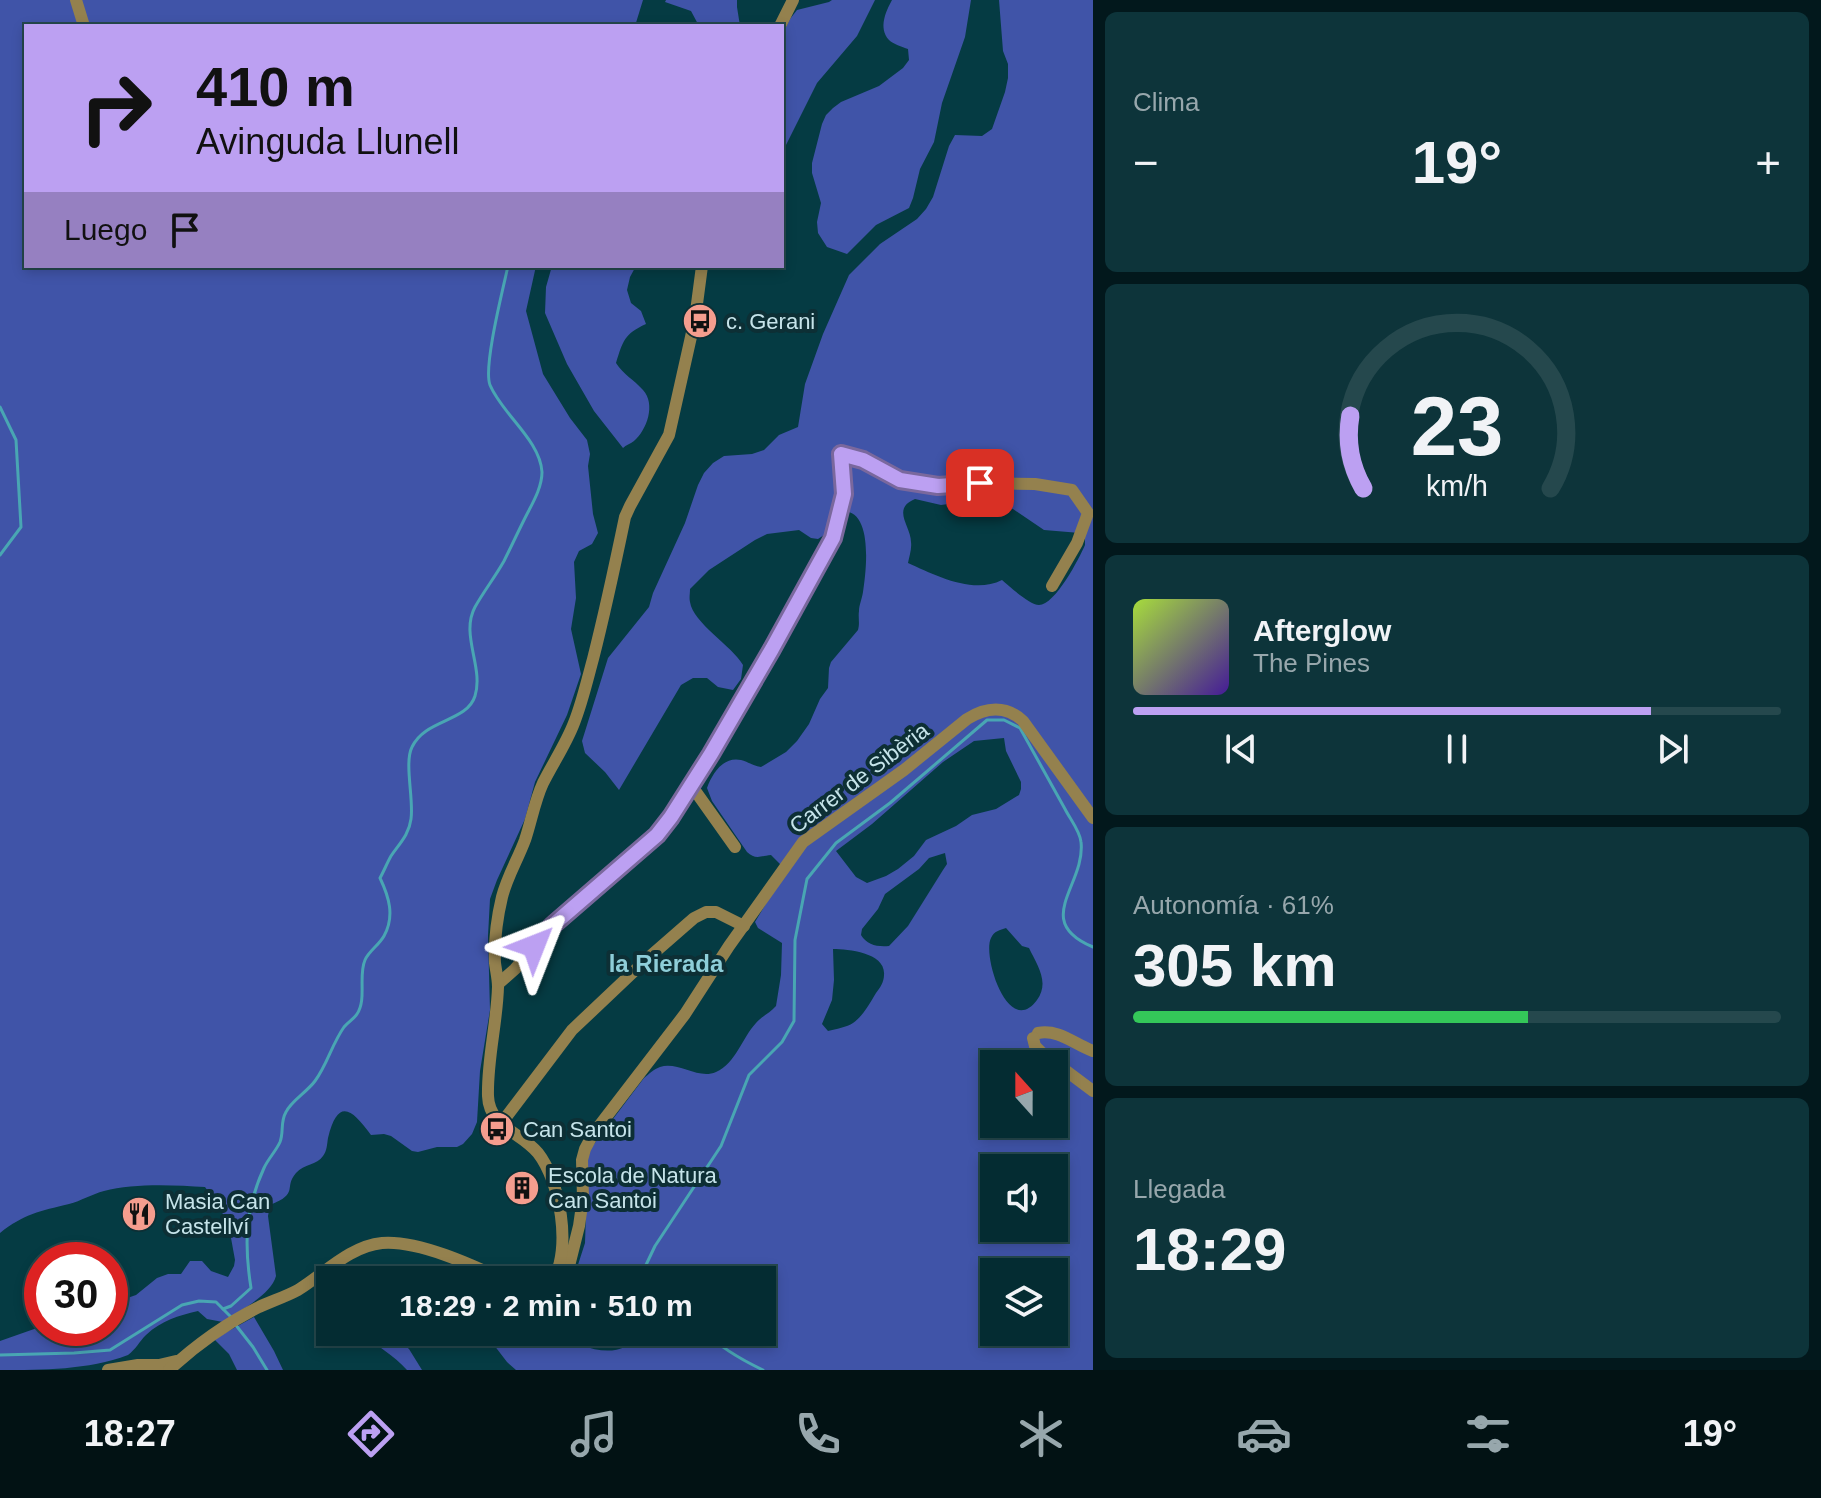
<!DOCTYPE html>
<html lang="es">
<head>
<meta charset="utf-8">
<style>
	:root { --surface:#042c32; --page:#0d343a; --text:#f1f3f6; --muted:#97a7ac; --line:#25484d; --accent:#bca0f2 }
	body { margin:0; font-family:Arial,sans-serif; background:var(--page); color:var(--text); height:100vh; display:flex; flex-direction:column; font-size:30px; white-space:nowrap }
	* { box-sizing:border-box; margin:0 }
	p { font-size:26px; color:var(--muted) }
	.icon { flex:none; width:44px; height:44px; fill:none; stroke:currentColor; stroke-width:2; stroke-linecap:round; stroke-linejoin:round }
	.map { position:relative; flex:1; overflow:hidden }
	.panel { display:flex; flex-direction:column; gap:12px; padding:12px; background:#02181c; width:728px }
	.panel>* { flex:none }
	.guide { position:absolute; left:24px; top:24px; width:760px; height:244px; border-radius:0px; box-shadow:0 4px 12px #0003,0 0 0 2px var(--line); background:#bca0f2; color:#111; overflow:hidden }
	.needle { width:52px; rotate:339deg }
	.tools { position:absolute; left:980px; top:1050px; display:grid; gap:16px }
	.tools a { display:grid; place-items:center; width:88px; height:88px; border-radius:0px; background:var(--surface); box-shadow:0 4px 12px #0003,0 0 0 2px var(--line); font-size:40px }
	.speed { position:absolute; left:24px; top:1242px; display:flex; gap:16px; font-size:40px; font-weight:700; text-align:center }
	.speed>* { display:grid; place-content:center; width:104px; height:104px; border-radius:50%; background:var(--surface); box-shadow:0 4px 12px #0003,0 0 0 2px var(--line); line-height:1 }
	.speed .limit { border:12px solid #d22; background:#fff; color:#111 }
	.pin { position:absolute; display:grid; place-items:center; width:68px; height:68px; color:#fff; margin:-34px; border-radius:16px; box-shadow:0 4px 12px #0006 }
	.me { position:absolute; width:88px; margin:-44px; rotate:45deg; stroke-linejoin:round; filter:drop-shadow(0 0 6px #0008) }
	.turn { display:flex; align-items:center; gap:28px; height:168px; padding:0 40px; font-size:36px }
	.turn .icon { width:104px; height:104px; stroke-width:2.5 }
	.turn b { display:block; font-size:56px; line-height:68px }
	.then { display:flex; align-items:center; height:76px; padding:0 40px; background:#0003; gap:16px; font-size:30px }
	.big { font-size:60px; font-weight:700; line-height:1.1 }
	.panel .widget { flex:1; display:flex; flex-direction:column; justify-content:center; gap:12px; min-width:0; padding:0 28px; border-radius:12px; background:var(--page) }
	.panel .dial { align-items:center; gap:0 }
	.dial svg { height:208px; overflow:visible; fill:none; stroke:var(--line); stroke-width:7; stroke-linecap:round; text-anchor:middle }
	.dial text { fill:var(--text); stroke:none }
	.song { display:flex; align-items:center; gap:24px }
	.cover { width:96px; height:96px; border-radius:12px; background:linear-gradient(135deg,hsl(80 70% 55%),hsl(260 70% 35%)) }
	.played { height:8px; border-radius:4px; background:linear-gradient(90deg,var(--accent) 80%,var(--line) 80%) }
	.keys { display:flex; justify-content:space-around; direction:ltr }
	.heat { display:flex; justify-content:space-between; align-items:center; font-size:44px; direction:ltr }
	.charge { height:12px; border-radius:6px; background:linear-gradient(90deg,#34c759 61%,var(--line) 0) }
	.trip { position:absolute; left:316px; top:1266px; width:460px; height:80px; border-radius:0px; background:var(--surface); box-shadow:0 4px 12px #0003,0 0 0 2px var(--line); font-weight:700; line-height:80px; text-align:center }
	.tab-bar { display:flex; height:128px; justify-content:space-around; align-items:center; background:#021214; color:var(--muted) }
	.tab-bar .icon { width:56px; height:56px }
	.tab-bar .active { color:var(--accent) }
	.tab-bar b { font-size:36px; color:var(--text) }
	main { display:flex; flex:1; min-height:0 }
	.map>svg:first-child { display:block }
	.green { fill:#4054a8; fill-rule:evenodd }
	.lines { fill:none; stroke-linecap:round; stroke-linejoin:round }
	.stream { stroke:#49a6b3; stroke-width:3 }
	.minor { stroke:#94814e; stroke-width:12 }
	.route-casing { stroke:#7a689d; stroke-width:20 }
	.route { stroke:#bca0f2; stroke-width:14 }
	.labels { text-anchor:middle; dominant-baseline:central; stroke-width:8; stroke-linejoin:round; paint-order:stroke }
	.poi-label { font-size:22px; fill:#c6e4ea; stroke:#0d2f35; text-anchor:start }
	.street-label { font-size:22px; fill:#c6e4ea; stroke:#0d2f35 }
	.neighbourhood-label { font-size:24px; font-weight:bold; fill:#8eced9; stroke:#0d2f35 }
</style>
</head>
<body>
<main>
<div class="map">
<svg width="1093" height="1370" viewBox="0 0 1093 1370">
	<rect width="100%" height="100%" fill="#053b43"/>
	<g class="green">
		<path d="M0 0H643L635 26H26V266H536L526 311 543 374 570 418 587 440 590 454 588 466 593 514 598 533 592 544 579 551 574 562 576 598 571 629 581 674 567 715 535 782 525 819 497 880 490 899 488 936 490 1010 480 1071 477 1122 472 1134 463 1144 457 1147H437L418 1152 412 1151 391 1136 384 1134 371 1135C352 1109 338 1097 328 1138 327 1144 327 1151 323 1156 317 1165 304 1164 296 1173 283 1188 300 1193 270 1205L268 1216 276 1276C271 1295 239 1311 223 1322L207 1319 198 1311C178 1316 162 1320 146 1335 139 1342 136 1349 128 1355 88 1370 43 1370 0 1370V1341L37 1328 42 1324V1328H110V1304L136 1295 157 1278 168 1274H181L190 1261H202L211 1271 228 1277 234 1266 235 1260 229 1227 220 1208 205 1187C175 1185 133 1183 104 1191 92 1194 81 1201 69 1204 40 1211 24 1214 0 1233Z"/>
		<polygon points="666,0 737,0 737,7 740,26 699,26 691,11 665,2"/>
		<polygon points="832,0 875,0 857,36 817,83 782,153 782,35 790,19 797,10 829,2"/>
		<path d="M892 0H971L965 37 942 103 934 142 920 169 913 198 909 208 876 225 847 254 827 247 818 233 817 222 821 203 812 173V163L822 124 826 115 833 108 841 102 879 86 903 68 909 60 908 49C902 47 893 44 889 40 878 28 886 11 892 0Z"/>
		<path d="M999 0H1093V1370H516L507 1362 484 1332H562C576 1347 606 1356 625 1347L628 1332H762V1280H581L576 1271 585 1243 588 1152 644 1078C649 1074 654 1069 660 1067 678 1061 698 1080 716 1072 736 1063 742 1038 756 1023 762 1016 770 1013 776 1006L781 975 782 943 758 928 755 922 786 870 771 855C761 856 755 860 747 852L712 801 707 788C712 774 723 756 741 760 748 762 754 766 761 767L786 752 797 741 809 724 820 699 828 688 829 668 831 662 858 630C860 623 858 618 859 611 859 605 862 599 863 592 866 572 874 510 842 511L831 522 824 535 818 539 811 538 799 530 767 534 755 540 709 570 690 589C690 594 689 598 690 602 693 623 732 646 743 665L741 679 733 690 718 687 707 678H693L681 685 619 790 605 772 585 753 582 741 608 658 649 607 653 593 685 523 698 485 704 473 713 463 724 456 752 454 764 450 779 435 798 427 805 384 823 334 849 275 880 244 917 219 926 209 933 197 949 146 955 135 982 136 992 129 1005 92 1008 78V64L1003 51ZM915 499 941 505 971 501 992 502 1013 509 1044 530 1080 533 1085 538V545C1079 559 1055 605 1039 605 1030 605 1010 587 1002 580 973 595 935 575 908 563 909 557 912 549 911 542 911 526 891 509 915 499ZM1004 738 1006 751 1021 782V789L1019 795 996 809 972 815 956 826 926 840 914 856 898 869 886 876 867 883 856 877 836 851 872 824 943 762 974 741ZM945 853 947 864 943 870 908 926 889 946C877 947 867 945 861 935L862 929 878 909 885 894 919 869 929 858ZM1006 928 1022 946 1029 948C1037 965 1050 982 1037 1000 1008 1039 982 955 991 938 994 931 1000 930 1006 928ZM833 949C849 949 886 953 884 975 884 982 880 988 876 993 870 1003 863 1016 853 1023 847 1027 836 1029 828 1031L822 1024 832 1000 834 980ZM994 1064H1054V1124H994ZM994 1168H1054V1228H994ZM994 1272H1054V1332H994Z"/>
		<path d="M552 266H636L630 277 627 290 631 303 641 311 646 324C624 334 623 341 616 363 624 375 633 379 643 390 656 404 647 430 634 441 630 444 626 445 623 448L594 411 567 364 545 313 546 287Z"/>
		<polygon points="254,1317 274,1351 283,1370 237,1370 229,1354 214,1339"/>
		<path d="M364 1332H390L409 1349 422 1370H407C394 1355 376 1347 364 1332Z"/>
	</g>
	<g class="lines">
		<g class="stream">
			<polyline points="0,407 16,440 21,527 0,555"/>
			<path d="M652 1280 645 1267 655 1246 721 1146 749 1075 782 1042 794 1021 795 940 807 879 836 843 890 803 987 720H1004L1020 728C1035 755 1050 782 1065 809 1070 819 1080 831 1081 842 1086 885 1031 921 1093 947"/>
			<path d="M223 1309 231 1306 251 1288C244 1244 245 1209 264 1168 268 1159 276 1151 280 1142 284 1132 280 1122 286 1112 291 1101 307 1092 315 1081 327 1065 332 1044 344 1027 348 1022 354 1019 357 1014 367 999 358 976 365 960 369 951 379 945 384 936 395 916 389 897 380 878 384 871 387 863 391 856 399 844 409 835 411 819 414 800 404 763 412 747 425 719 467 722 475 696 484 667 460 635 475 607 484 591 495 577 504 561 511 547 518 532 525 518 532 504 542 488 542 472 540 440 502 414 490 385 483 367 503 289 508 266"/>
			<polyline points="235,1324 253,1347 267,1370"/>
			<path d="M705 1332C722 1349 742 1360 763 1370"/>
			<polyline points="0,1355 74,1353 110,1350 182,1305 199,1301 216,1302 231,1317"/>
		</g>
		<g class="minor">
			<polyline points="76,0 84,26"/>
			<polyline points="780,26 793,0"/>
			<polyline points="691,785 735,847"/>
			<polyline points="498,984 515,969 553,925 657,835 671,817 711,754 772,649 833,538 844,494 841,454 863,460 900,480 938,486 980,483 1035,484 1072,490 1088,513 1077,543 1052,586"/>
			<path d="M1038 1033C1059 1029 1074 1044 1093 1051"/>
			<polyline points="1033,1038 1035,1046 1041,1052 1093,1091"/>
			<polyline points="500,1125 572,1030 647,959 694,918 706,912 716,912 744,926"/>
			<path d="M557 1273H562L569 1266 579 1226 583 1198 582 1160 585 1149 593 1134 685 1014 729 946 803 842 904 770 967 719C986 707 1006 705 1023 721L1093 818"/>
			<path d="M553 1280C572 1249 560 1181 538 1153 521 1132 489 1127 488 1096 487 1060 497 1023 498 987 498 979 496 971 495 963 494 941 497 918 502 897 507 877 518 859 525 840 531 822 535 800 543 783 553 763 566 744 574 723 582 703 587 681 593 659 605 612 615 565 625 517L630 506 669 435 695 319 702 266"/>
			<polyline points="108,1370 138,1365 159,1365 176,1361"/>
			<path d="M169 1370C195 1346 227 1323 259 1307 272 1301 285 1297 298 1290 324 1274 350 1246 382 1243 418 1240 472 1265 504 1280"/>
		</g>
	</g>
	<g class="lines">
		<g class="route-casing">
			<polyline id="route" points="534,946 553,925 657,835 671,817 711,754 772,649 833,538 844,494 841,454 863,460 900,480 938,486 980,483"/>
		</g>
		<use href="#route" class="route"/>
	</g>
	<defs>
		<g id="bus-disc" transform="scale(1.8)"><circle r="9.5" fill="#f59d8e" stroke="#0d2f35"/><path d="M-5-6H5V4H4V6H2V4H-2V6H-4V4H-5ZM-3.5-4V0h7V-4ZM-3.5 1.2v1.5H-2V1.2ZM2 1.2v1.5H3.5V1.2Z" fill="#111"/></g>
		<g id="building-disc" transform="scale(1.8)"><circle r="9.5" fill="#f59d8e" stroke="#0d2f35"/><path d="M-4-6H4V6H1V3H-1V6H-4ZM-2.5-4.3h1.7v1.8h-1.7ZM.8-4.3h1.7v1.8H.8ZM-2.5-1h1.7V.8h-1.7ZM.8-1h1.7V.8H.8Z" fill="#111"/></g>
		<g id="restaurant-disc" transform="scale(1.8)"><circle r="9.5" fill="#f59d8e" stroke="#0d2f35"/><path d="M-5-6h1v4h1v-4h1v4h1v-4h1v5L-1.5 .5V6h-2V.5L-5-1ZM5-6V6H3V1.5H1.5Q1.5-4 5-6Z" fill="#111"/></g>
	</defs>
	<g fill-rule="evenodd">
		<use href="#bus-disc" x="700" y="321"/>
		<use href="#bus-disc" x="497" y="1129"/>
		<use href="#building-disc" x="522" y="1188"/>
		<use href="#restaurant-disc" x="139" y="1214"/>
	</g>
	<g class="labels">
		<g class="poi-label">
			<text x="726" y="321">c. Gerani</text>
			<text x="523" y="1129">Can Santoi</text>
			<text x="548" y="1175">Escola de Natura<tspan x="548" dy="25">Can Santoi</tspan></text>
			<text x="165" y="1201">Masia Can<tspan x="165" dy="25">Castellví</tspan></text>
		</g>
		<g class="street-label">
			<text transform="translate(859 778) rotate(-37)">Carrer de Sibèria</text>
		</g>
		<g class="neighbourhood-label">
			<text x="666" y="963">la Rierada</text>
		</g>
	</g>
</svg>
<div class="tools">
<a><svg class="needle" viewBox="-14 -14 28 28"><path d="M0-13l5 13h-10z" fill="#e53935"/><path d="M0 13l5-13h-10z" fill="#97a7ac"/></svg></a>
<a><svg class="icon" aria-label="sound" viewBox="0 0 24 24"><path d="M4 9h4l5-4v14l-5-4H4zM17 9q2 3 0 6"/></svg></a>
<a><svg class="icon" aria-label="layers" viewBox="0 0 24 24"><path d="M12 4l9 5-9 5-9-5zM3 14l9 5 9-5"/></svg></a>
</div>
<div class="speed"><div class="limit">30</div></div>
<div class="pin" style="left:980px;top:483px;background:#d93025"><svg class="icon" aria-label="arrive" viewBox="0 0 24 24"><path d="M6 21V4h12l-3 4 3 4H6"/></svg></div>
<svg class="me" style="left:534px;top:946px" viewBox="-20 -20 40 40"><path d="M0-17L14 15 0 8-14 15z" fill="#bca0f2" stroke="#fff" stroke-width="4"/></svg>
<div class="trip">18:29 · 2 min · 510 m</div>
<div class="guide">
<div class="turn"><svg class="icon" aria-label="right" viewBox="0 0 24 24"><path d="M7 20v-9h11M14 6l5 5-5 5"/></svg><div><b>410 m</b>Avinguda Llunell</div></div>
<div class="then">Luego<svg class="icon" aria-label="arrive" viewBox="0 0 24 24"><path d="M6 21V4h12l-3 4 3 4H6"/></svg></div>
</div>
</div>
<section class="panel">
<div class="widget"><p>Clima</p>
<div class="heat"><a>−</a><b class="big">19°</b><a>+</a></div>
</div>
<div class="widget dial"><svg viewBox="0 0 100 80">
<path d="M14 69A42 42 0 1 1 86 69"/>
<path d="M14 69A42 42 0 0 1 9 41" stroke="#bca0f2"/>
<text x="50" y="56" font-size="32" font-weight="700">23</text>
<text x="50" y="72" font-size="11">km/h</text>
</svg></div>
<div class="widget">
<div class="song"><i class="cover"></i><div><b>Afterglow</b><p>The Pines</p></div></div>
<div class="played"></div>
<div class="keys"><svg class="icon" aria-label="previous" viewBox="0 0 24 24"><path d="M18 5L8 12l10 7zM5 5v14"/></svg><svg class="icon" aria-label="pause" viewBox="0 0 24 24"><path d="M8 5v14M16 5v14"/></svg><svg class="icon" aria-label="next" viewBox="0 0 24 24"><path d="M6 5l10 7-10 7zM19 5v14"/></svg></div>
</div>
<div class="widget"><p>Autonomía · 61%</p><b class="big">305 km</b><div class="charge"></div></div>
<div class="widget"><p>Llegada</p><b class="big">18:29</b></div>
</section>
</main>
<nav class="tab-bar">
<b>18:27</b>
<svg class="icon active" aria-label="directions" viewBox="0 0 24 24"><path d="M12 3l9 9-9 9-9-9zM9 14v-3h6M13 9l2 2-2 2"/></svg>
<svg class="icon" aria-label="music" viewBox="0 0 24 24"><path d="M9 18V5l10-2v13"/><circle cx="6" cy="18" r="3"/><circle cx="16" cy="16" r="3"/></svg>
<svg class="icon" aria-label="phone" viewBox="0 0 24 24"><path d="M5 4h4l2 5-3 2q2 4 5 5l2-3 5 2v4C11 20 4 13 5 4z"/></svg>
<svg class="icon" aria-label="climate" viewBox="0 0 24 24"><path d="M12 3v18M4 7l16 10M4 17L20 7"/></svg>
<svg class="icon" aria-label="car" viewBox="0 0 24 24"><path d="M5 17H2v-5l4-1 3-4h7l3 4 3 1v5h-3M9 17h6M6 11h13"/><circle cx="7" cy="17" r="2"/><circle cx="17" cy="17" r="2"/></svg>
<svg class="icon" aria-label="filters" viewBox="0 0 24 24"><path d="M4 7h16M4 17h16"/><circle cx="9" cy="7" r="2"/><circle cx="15" cy="17" r="2"/></svg>
<b>19°</b>
</nav>
</body>
</html>
